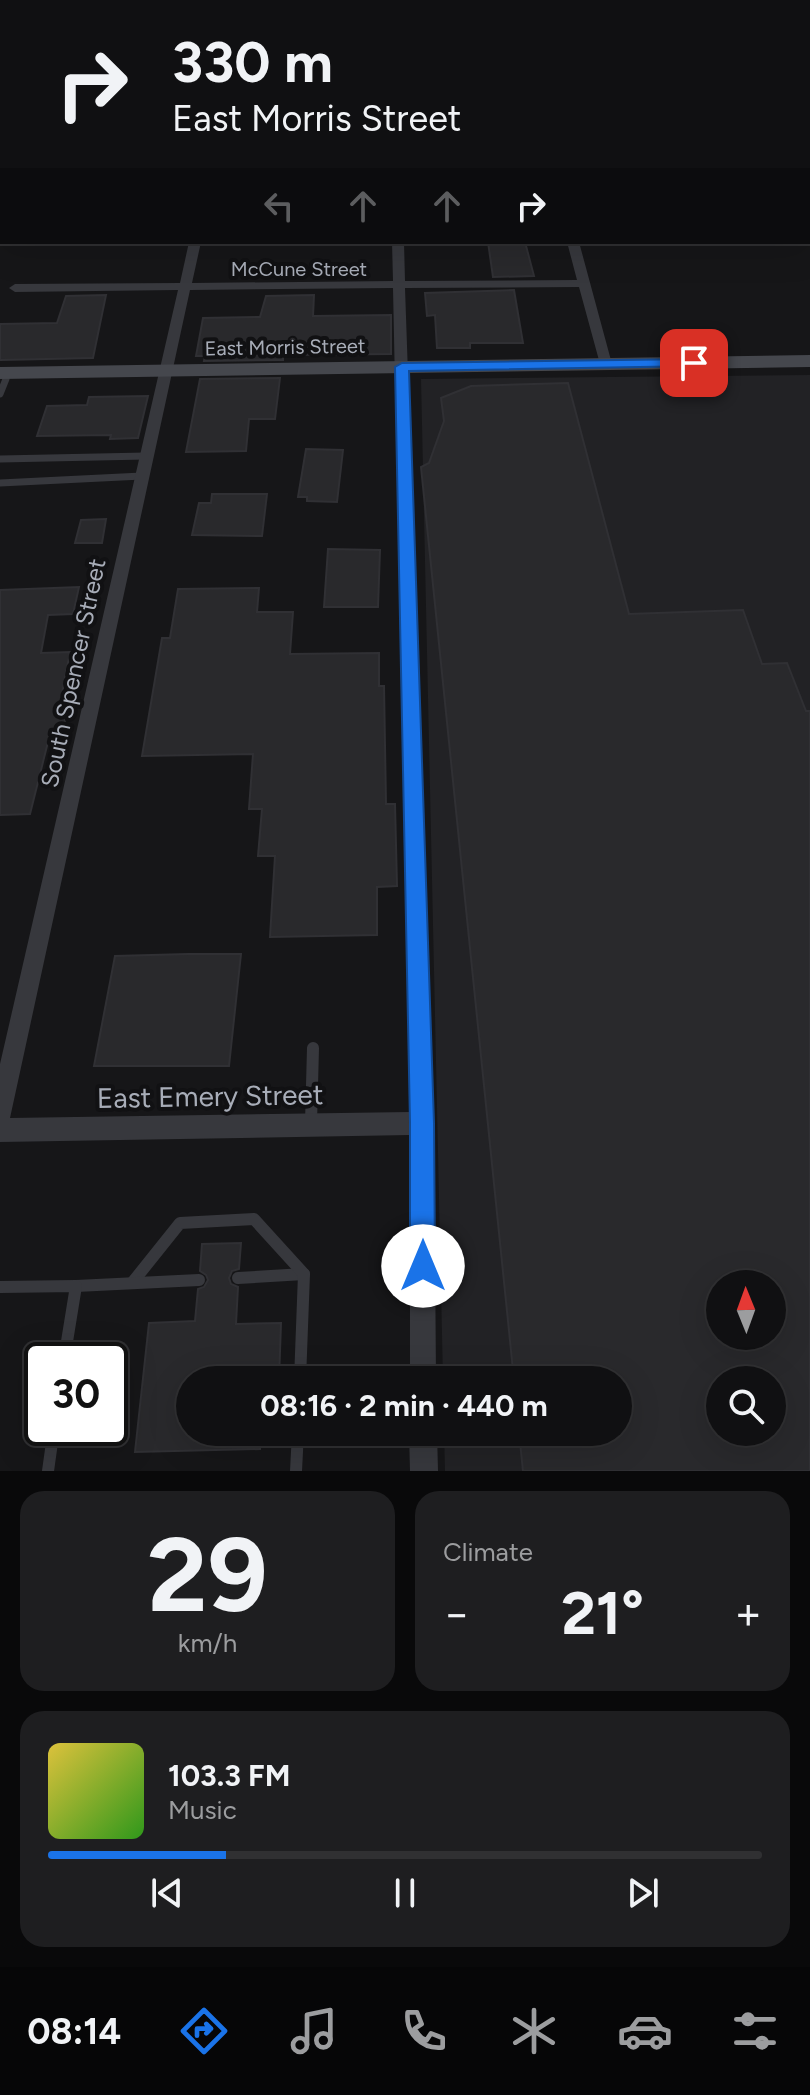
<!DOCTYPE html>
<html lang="en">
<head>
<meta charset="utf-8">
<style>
	:root { --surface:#101012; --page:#1e1e20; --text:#f1f3f6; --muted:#9c9d9f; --line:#303032; --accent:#1a73e8 }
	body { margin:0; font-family:Figtree,sans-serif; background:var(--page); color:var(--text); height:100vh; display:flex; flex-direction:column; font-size:30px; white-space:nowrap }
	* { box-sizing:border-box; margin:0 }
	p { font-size:26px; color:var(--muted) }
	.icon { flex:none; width:44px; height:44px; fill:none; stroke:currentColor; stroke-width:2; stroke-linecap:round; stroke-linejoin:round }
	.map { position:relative; height:1471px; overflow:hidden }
	.panel { display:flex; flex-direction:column; gap:20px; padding:20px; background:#09090a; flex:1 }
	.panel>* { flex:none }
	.banner { position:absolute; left:0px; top:0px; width:810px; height:244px; box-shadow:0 8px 32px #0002,0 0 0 2px var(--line); background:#101012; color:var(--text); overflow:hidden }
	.needle { width:52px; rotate:359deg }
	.tools { position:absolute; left:706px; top:1270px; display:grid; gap:16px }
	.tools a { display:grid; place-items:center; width:80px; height:80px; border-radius:50%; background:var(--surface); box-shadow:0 8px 32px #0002,0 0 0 2px var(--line); font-size:40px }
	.speed { position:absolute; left:24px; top:1342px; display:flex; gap:16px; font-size:40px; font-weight:700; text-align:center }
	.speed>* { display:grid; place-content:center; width:104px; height:104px; border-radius:50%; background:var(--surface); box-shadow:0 8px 32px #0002,0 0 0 2px var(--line); line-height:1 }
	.speed .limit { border:4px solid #111; border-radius:12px; background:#fff; color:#111 }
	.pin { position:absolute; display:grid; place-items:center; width:68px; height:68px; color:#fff; margin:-34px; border-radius:16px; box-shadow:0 4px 12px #0006 }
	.me { position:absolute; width:88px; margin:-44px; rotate:0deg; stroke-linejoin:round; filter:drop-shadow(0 0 6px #0008) }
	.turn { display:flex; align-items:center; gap:28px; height:168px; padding:0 40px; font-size:36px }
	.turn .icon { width:104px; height:104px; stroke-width:2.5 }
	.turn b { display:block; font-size:56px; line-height:68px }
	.lanes { display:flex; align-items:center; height:76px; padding:0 40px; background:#0003; justify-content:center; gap:40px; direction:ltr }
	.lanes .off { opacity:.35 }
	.big { font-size:60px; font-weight:700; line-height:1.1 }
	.panel .card { flex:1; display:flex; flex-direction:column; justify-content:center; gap:12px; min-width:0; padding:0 28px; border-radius:24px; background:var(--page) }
	.panel .dial { align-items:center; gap:0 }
	.dial b { font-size:104px; line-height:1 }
	.song { display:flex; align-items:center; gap:24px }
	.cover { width:96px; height:96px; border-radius:12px; background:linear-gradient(135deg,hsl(50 70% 55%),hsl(110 70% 35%)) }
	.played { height:8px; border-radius:4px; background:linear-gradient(90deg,var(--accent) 25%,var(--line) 25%) }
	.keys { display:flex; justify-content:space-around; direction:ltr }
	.heat { display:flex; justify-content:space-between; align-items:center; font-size:44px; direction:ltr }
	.panel .tiles { flex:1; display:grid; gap:20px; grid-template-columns:1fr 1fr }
	.card:last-child { grid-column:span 2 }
	.trip { position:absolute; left:176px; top:1366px; width:456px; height:80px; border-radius:40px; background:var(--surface); box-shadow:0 8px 32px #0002,0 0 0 2px var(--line); font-weight:700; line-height:80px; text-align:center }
	.tab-bar { display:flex; height:128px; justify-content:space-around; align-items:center; background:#060607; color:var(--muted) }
	.tab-bar .icon { width:56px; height:56px }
	.tab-bar .active { color:var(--accent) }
	.tab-bar b { font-size:36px; color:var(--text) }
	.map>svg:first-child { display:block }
	.built { fill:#222225; fill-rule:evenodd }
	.building { fill:#29292c; stroke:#303034; stroke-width:2; fill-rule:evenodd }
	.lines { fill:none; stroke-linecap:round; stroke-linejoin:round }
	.service-far2 { stroke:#37383d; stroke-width:6 }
	.service-far1 { stroke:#37383d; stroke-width:7 }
	.service { stroke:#37383d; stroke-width:12 }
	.minor { fill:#37383d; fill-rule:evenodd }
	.secondary { fill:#45474d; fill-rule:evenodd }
	.primary { fill:#53555c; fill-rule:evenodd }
	.route { fill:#1a73e8; stroke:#114b97; stroke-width:2 }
	.labels { text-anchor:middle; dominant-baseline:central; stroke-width:8; stroke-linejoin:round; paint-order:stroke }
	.far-street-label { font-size:20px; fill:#a8adb8; stroke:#111113 }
	.street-label { font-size:24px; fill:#a8adb8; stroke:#111113 }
	.near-street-label { font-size:28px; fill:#a8adb8; stroke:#111113 }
</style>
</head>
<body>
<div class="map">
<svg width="810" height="1471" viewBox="0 0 810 1471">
	<rect width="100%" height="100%" fill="#161618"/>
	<path class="built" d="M810 375V1471H445L444 1432H618V1380H443L421 379ZM720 1284H772V1336H720ZM720 1380H772V1432H720Z"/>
	<g class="building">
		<polygon points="488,242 525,242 534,276 493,277"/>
		<polygon points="514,290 523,343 470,343 470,348 437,348 435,315 427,316 425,293"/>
		<polygon points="106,295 93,358 0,360 0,324 57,323 66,296"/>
		<polygon points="314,295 313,316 391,315 391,354 283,355 283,360 204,361 205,356 196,356 203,318 260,317 266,296"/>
		<polygon points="280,378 275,419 249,419 246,451 186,452 200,379"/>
		<path d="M568 383 629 614 743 610 762 664 787 663 806 711H810V1471H523L519 1432H618V1380H514L421 467 429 463 444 421 441 398 471 386ZM720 1284H772V1336H720ZM720 1380H772V1432H720Z"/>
		<polygon points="148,396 138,438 110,439 111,435 37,436 47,406 87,405 89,397"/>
		<polygon points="306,449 343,450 337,502 307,501 307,497 298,497"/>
		<polygon points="212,494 267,494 262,536 192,535 199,503 211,503"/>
		<polygon points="106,519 102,543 75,543 81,520"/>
		<polygon points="328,549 380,550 378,607 324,607"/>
		<polygon points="79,587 73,614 48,615 41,653 70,652 60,704 69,703 63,730 51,730 30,814 0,815 0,590"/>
		<polygon points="259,588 257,612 293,612 290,654 379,653 379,686 384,686 386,804 395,804 397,886 377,887 377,935 270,937 275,856 258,856 262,809 249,809 253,754 142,756 162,638 170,638 178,589"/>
		<polygon points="188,954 241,954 229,1066 94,1066 115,956"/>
		<polygon points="241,1243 239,1269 232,1271 229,1278 231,1284 238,1287 236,1324 281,1323 279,1380 190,1380 190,1432 260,1432 260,1449 135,1452 149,1323 195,1321 198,1289 204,1287 208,1280 206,1275 200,1271 202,1244"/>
	</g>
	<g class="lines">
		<polyline class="service-far2" points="5,381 8,373"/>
		<g class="service-far1">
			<polyline points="0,394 6,379"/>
			<polyline points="0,459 146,456"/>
			<polyline points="0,483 142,476"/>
		</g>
		<g class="service">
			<polyline points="311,1123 313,1048"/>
			<polyline points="238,1278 304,1274"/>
			<polyline points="132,1283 180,1223 254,1219 304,1274 300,1380"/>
			<polyline points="76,1286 199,1280"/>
			<polyline points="0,1287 76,1286 64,1360"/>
			<polyline points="48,1471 54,1428"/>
			<polyline points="296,1471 298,1432"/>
		</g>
		<g class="minor">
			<polygon points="156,0 164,0 155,2"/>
			<rect x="239" y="0" width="8" height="2"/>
			<rect x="361" y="0" width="8" height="2"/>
			<rect x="513" y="0" width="8" height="2"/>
			<rect x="808" y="21" width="2" height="4"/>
			<rect x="808" y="50" width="2" height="6"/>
			<rect x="808" y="83" width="2" height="6"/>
			<rect x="0" y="123" width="2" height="6"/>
			<polygon points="808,195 810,195 808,202"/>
			<rect x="0" y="203" width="2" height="6"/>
			<path d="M189 242H201L192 283 393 281 392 242H404L405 281 577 280 567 242H579L612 364 606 368 600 364 579 287 405 288 434 1123 436 1380H410V1135L0 1142V1064L178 290 15 292 9 288 15 284 180 283ZM393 288 410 1112 10 1118 190 290Z"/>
			<polygon points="409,1432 437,1432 438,1471 410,1471"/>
		</g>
		<polygon class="secondary" points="810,355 810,367 0,379 0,367"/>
		<g class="primary">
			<polygon points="66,0 80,0 65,2"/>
			<polygon points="2,128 2,141 0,142 0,129"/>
		</g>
	</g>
	<polygon class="route" points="694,359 700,363 698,366 409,371 434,1123 435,1266 432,1275 423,1278 414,1275 410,1266 410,1123 395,367 402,363"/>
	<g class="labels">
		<g class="far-street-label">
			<text x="299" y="269">McCune Street</text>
			<text transform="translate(285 347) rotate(-1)">East Morris Street</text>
		</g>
		<g class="street-label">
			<text transform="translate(73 673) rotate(-78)">South Spencer Street</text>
		</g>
		<g class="near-street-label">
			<text transform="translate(210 1096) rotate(-1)">East Emery Street</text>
		</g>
	</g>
</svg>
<div class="tools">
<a><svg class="needle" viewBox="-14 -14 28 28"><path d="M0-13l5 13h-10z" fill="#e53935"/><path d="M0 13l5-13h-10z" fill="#9c9d9f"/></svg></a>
<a><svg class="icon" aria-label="search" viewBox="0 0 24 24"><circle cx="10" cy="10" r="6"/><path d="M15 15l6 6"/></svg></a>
</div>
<div class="speed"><div class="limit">30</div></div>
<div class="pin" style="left:694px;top:363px;background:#d93025"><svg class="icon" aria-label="arrive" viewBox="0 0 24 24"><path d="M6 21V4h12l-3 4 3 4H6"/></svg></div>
<svg class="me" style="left:423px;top:1266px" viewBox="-20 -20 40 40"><circle r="19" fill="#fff"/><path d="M0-13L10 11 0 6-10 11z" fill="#1a73e8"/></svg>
<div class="trip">08:16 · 2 min · 440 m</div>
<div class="banner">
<div class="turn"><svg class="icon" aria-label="right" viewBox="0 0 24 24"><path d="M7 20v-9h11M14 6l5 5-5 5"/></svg><div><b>330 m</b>East Morris Street</div></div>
<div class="lanes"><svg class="icon off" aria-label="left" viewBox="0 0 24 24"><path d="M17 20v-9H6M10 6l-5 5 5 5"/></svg><svg class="icon off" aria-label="ahead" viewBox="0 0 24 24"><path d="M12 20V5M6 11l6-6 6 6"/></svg><svg class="icon off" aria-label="ahead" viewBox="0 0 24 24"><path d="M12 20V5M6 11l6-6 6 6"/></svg><svg class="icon" aria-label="right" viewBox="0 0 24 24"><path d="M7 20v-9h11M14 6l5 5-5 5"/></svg></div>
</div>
</div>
<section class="panel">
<div class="tiles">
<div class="card dial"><b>29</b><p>km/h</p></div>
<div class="card"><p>Climate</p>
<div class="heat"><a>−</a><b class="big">21°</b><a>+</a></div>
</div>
<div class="card">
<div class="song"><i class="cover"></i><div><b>103.3 FM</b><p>Music</p></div></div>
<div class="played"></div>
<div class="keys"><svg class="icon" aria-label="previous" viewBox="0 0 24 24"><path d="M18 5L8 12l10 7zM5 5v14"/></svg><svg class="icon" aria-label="pause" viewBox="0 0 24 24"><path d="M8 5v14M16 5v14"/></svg><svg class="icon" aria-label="next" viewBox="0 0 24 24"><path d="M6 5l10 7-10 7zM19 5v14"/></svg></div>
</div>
</div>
</section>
<nav class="tab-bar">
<b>08:14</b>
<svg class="icon active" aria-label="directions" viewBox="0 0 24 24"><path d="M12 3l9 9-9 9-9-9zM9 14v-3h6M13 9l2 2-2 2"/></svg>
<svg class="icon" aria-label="music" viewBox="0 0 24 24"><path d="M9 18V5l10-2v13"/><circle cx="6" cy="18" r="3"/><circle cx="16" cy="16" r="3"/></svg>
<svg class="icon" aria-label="phone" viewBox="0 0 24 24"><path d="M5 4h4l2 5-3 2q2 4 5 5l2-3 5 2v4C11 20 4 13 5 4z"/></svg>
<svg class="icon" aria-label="climate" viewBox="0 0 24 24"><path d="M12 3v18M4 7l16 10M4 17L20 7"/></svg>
<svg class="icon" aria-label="car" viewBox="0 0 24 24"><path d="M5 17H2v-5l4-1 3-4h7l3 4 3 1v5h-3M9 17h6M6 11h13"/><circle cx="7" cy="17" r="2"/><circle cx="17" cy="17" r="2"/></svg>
<svg class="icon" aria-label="filters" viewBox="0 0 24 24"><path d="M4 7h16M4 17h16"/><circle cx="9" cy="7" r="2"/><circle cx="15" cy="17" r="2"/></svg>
</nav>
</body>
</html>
